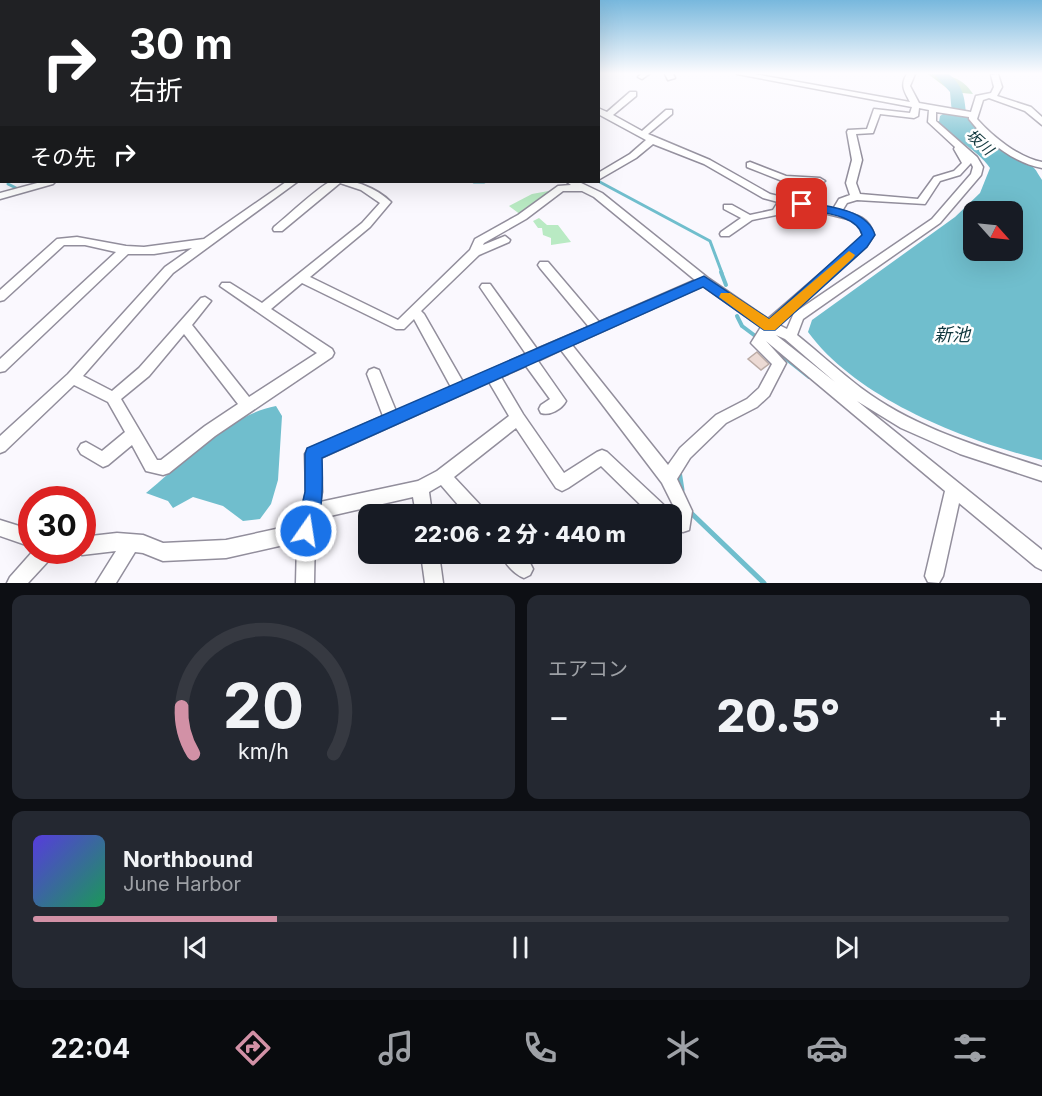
<!DOCTYPE html>
<html lang="ja">
<head>
<meta charset="utf-8">
<style>
	:root { --surface:#171b24; --page:#242831; --text:#f1f3f6; --muted:#9ea1a6; --line:#363941; --accent:#d291a6 }
	body { margin:0; font-family:Inter,"Noto Sans JP",sans-serif; background:var(--page); color:var(--text); height:100vh; display:flex; flex-direction:column; font-size:22px; white-space:nowrap }
	* { box-sizing:border-box; margin:0 }
	p { font-size:20px; color:var(--muted) }
	.icon { flex:none; width:33px; height:33px; fill:none; stroke:currentColor; stroke-width:2; stroke-linecap:round; stroke-linejoin:round }
	.map { position:relative; height:583px; overflow:hidden }
	.details { display:flex; flex-direction:column; gap:12px; padding:12px; background:#0d0f14; flex:1 }
	.details>* { flex:none }
	.guide { position:absolute; left:0px; top:0px; width:600px; height:183px; box-shadow:0 6px 24px #0002; background:#202124; color:#fff; overflow:hidden }
	.needle { width:39px; rotate:117deg }
	.fabs { position:absolute; left:963px; top:201px; display:grid; gap:12px }
	.fabs a { display:grid; place-items:center; width:60px; height:60px; border-radius:12px; background:var(--surface); box-shadow:0 6px 24px #0002; font-size:30px }
	.speed { position:absolute; left:18px; top:486px; display:flex; gap:12px; font-size:30px; font-weight:700; text-align:center }
	.speed>* { display:grid; place-content:center; width:78px; height:78px; border-radius:50%; background:var(--surface); box-shadow:0 6px 24px #0002; line-height:1 }
	.speed .limit { border:9px solid #d22; background:#fff; color:#111 }
	.pin { position:absolute; display:grid; place-items:center; width:51px; height:51px; color:#fff; margin:-26px; border-radius:12px; box-shadow:0 3px 9px #0006 }
	.me { position:absolute; width:66px; margin:-33px; rotate:13deg; stroke-linejoin:round; filter:drop-shadow(0 0 4px #0008) }
	.turn { display:flex; align-items:center; gap:21px; height:126px; padding:0 30px; font-size:27px }
	.turn .icon { width:78px; height:78px; stroke-width:2.5 }
	.turn b { display:block; font-size:42px; line-height:51px }
	.then { display:flex; align-items:center; height:57px; padding:0 30px; background:#0003; gap:12px; font-size:22px }
	.big { font-size:45px; font-weight:800; line-height:1.1 }
	.details .tile { flex:1; display:flex; flex-direction:column; justify-content:center; gap:9px; min-width:0; padding:0 21px; border-radius:12px; background:var(--page) }
	.details .dial { align-items:center; gap:0 }
	.dial svg { height:156px; overflow:visible; fill:none; stroke:var(--line); stroke-width:7; stroke-linecap:round; text-anchor:middle }
	.dial text { fill:var(--text); stroke:none }
	.song { display:flex; align-items:center; gap:18px }
	.cover { width:72px; height:72px; border-radius:9px; background:linear-gradient(135deg,hsl(250 70% 55%),hsl(150 70% 35%)) }
	.played { height:6px; border-radius:3px; background:linear-gradient(90deg,var(--accent) 25%,var(--line) 25%) }
	.keys { display:flex; justify-content:space-around; direction:ltr }
	.heat { display:flex; justify-content:space-between; align-items:center; font-size:33px; direction:ltr }
	.details .tiles { flex:1; display:grid; gap:12px; grid-template-columns:1fr 1fr }
	.tile:last-child { grid-column:span 2 }
	.trip { position:absolute; left:358px; top:504px; width:324px; height:60px; border-radius:12px; background:var(--surface); box-shadow:0 6px 24px #0002; font-weight:800; line-height:60px; text-align:center }
	.tab-bar { display:flex; height:96px; justify-content:space-around; align-items:center; background:#090b0e; color:var(--muted) }
	.tab-bar .icon { width:42px; height:42px }
	.tab-bar .selected { color:var(--accent) }
	.tab-bar b { font-size:27px; color:var(--text) }
	.map>svg:first-child { display:block }
	.green { fill:#b9eac3 }
	.forest { fill:#97cca3 }
	.water { fill:#70becd; fill-rule:evenodd }
	.lines { fill:none; stroke-linecap:round; stroke-linejoin:round }
	.stream-far2 { stroke:#70becd; stroke-width:3 }
	.stream-far1 { stroke:#70becd; stroke-width:4 }
	.stream { stroke:#70becd; stroke-width:5 }
	.river { fill:#70becd; fill-rule:evenodd }
	.building { fill:#ecdad4; stroke:#bcaca6; stroke-width:1.5 }
	.minor-casing { stroke:#928e9c; stroke-width:3 }
	.minor { fill:#fff; fill-rule:evenodd }
	.route { fill:#1a73e8; stroke:#114b97; stroke-width:1.5 }
	.slow { fill:#f59e0b }
	.labels { text-anchor:middle; dominant-baseline:central; stroke-width:5; stroke-linejoin:round; paint-order:stroke }
	.far-water-label { font-size:15px; font-style:italic; fill:#10373d; stroke:#fff }
	.water-label { font-size:18px; font-style:italic; fill:#10373d; stroke:#fff }
</style>
</head>
<body>
<div class="map">
<svg width="1042" height="583" viewBox="0 0 1042 583">
	<rect width="100%" height="100%" fill="#faf8fe"/>
	<g class="green">
		<polygon points="554,190 521,215 509,206 532,194"/>
		<polygon points="539,218 547,225 558,225 571,242 551,245 551,238 543,235 542,228 538,228 533,221"/>
	</g>
	<path class="forest" d="M928 74C948 74 962 77 973 94L952 92Z"/>
	<g class="water">
		<path d="M946 112 969 118C976 140 1018 151 1034 168 1037 171 1039 176 1042 180V460C964 440 857 399 808 332L812 320 955 217 980 193 990 168C977 149 954 140 939 122L940 116ZM974 212H1012V250H974Z"/>
		<path d="M276 406 282 416 278 480 271 504 260 519 243 521 223 506 193 497 173 508 168 501 146 493C181 464 230 414 276 406Z"/>
	</g>
	<g class="lines">
		<g class="stream-far2">
			<polyline points="598,181 710,241 722,273"/>
			<polyline points="474,182 484,182"/>
			<polyline points="8,184 18,189"/>
		</g>
		<g class="stream-far1">
			<polyline points="721,272 726,285"/>
			<polyline points="737,316 742,326 754,335"/>
			<polyline points="770,346 809,377"/>
		</g>
		<g class="stream">
			<polyline points="679,471 682,490"/>
			<polyline points="689,511 764,583"/>
		</g>
		<path class="river" d="M934 74H949C966 89 964 100 967 120L981 134 979 137H967L953 125 950 92Z"/>
	</g>
	<polygon class="building" points="757,352 769,364 761,370 748,359"/>
	<g class="lines">
		<g class="minor-casing">
			<g id="minor">
				<polygon points="641,74 649,74 642,79 638,77"/>
				<polygon points="665,74 673,74 675,78 668,80"/>
				<path d="M737 74H754L910 102C904 91 900 85 907 74H915L910 86 919 103 971 112 976 96 991 93 994 87 991 75 998 74 1002 87 997 96 1031 107 1042 117V125L1025 111 989 98 983 100 977 119C992 136 1019 158 1042 162V168C1014 163 986 141 969 119V117L936 112V121L977 157 983 167 981 175 940 223 803 319 797 335C818 352 839 371 861 388 914 428 980 447 1042 467V481L960 454 901 428 857 401 1042 550V570L1036 567 959 503 943 576 939 583 928 582 925 576 945 491 766 341 786 363 769 396 757 407 726 423 690 458 677 479 692 511 689 530 683 532 672 530V514H670H675L676 511 662 483 561 350 538 361 566 401C562 409 550 416 541 413L539 409 541 405 550 399 526 366 501 377 523 414 564 473 597 452 602 450 607 452 667 508 669 514H650L601 466 568 488 562 491 556 488 516 428 454 477 483 508 485 514H466L441 485 429 492 432 514H416L413 497 317 519 315 531 314 583H296L297 542 226 558 163 561 143 553 135 552 116 583H96L116 551 82 555 75 550H82V537L117 533 143 535 163 543 226 540 299 524 306 492 305 454 308 449 383 416 367 374 369 370 374 368 379 370 396 411 451 387 414 319 404 329H396L302 283 271 309 332 349 334 353 332 357 215 436 169 473 163 475 146 471 132 445 108 465 103 467 81 454 78 449 81 444 86 442 102 451 125 432 108 402 74 385 5 451 0 453V436L68 374 165 267 192 248 154 254H128L5 371 0 372V359L116 252 85 245H64L4 300 0 301V290L57 239 77 237 126 246 144 247 204 239 286 182H297L173 273 83 376 112 391 139 368 201 298 205 297 211 301 192 325 249 397 317 353 220 286 222 283H230L262 303 362 223 380 203 361 190 340 183 282 231H274L273 229 274 227C284 219 322 184 330 182 348 175 378 189 391 202L370 227 310 277 398 320 470 250 475 239 518 215 558 186 571 185 567 182H579L602 193 708 278 768 319 858 241 863 235 861 227 852 220 787 204 781 214 752 220 729 236H721L720 234 721 232 741 218 724 209V205H732L750 215 773 210 778 202 763 198 704 164 653 144 636 158 598 180V173L630 154 646 140 598 114V108L607 112 630 92H636V96L613 115 642 131 666 110H672V114L648 134 710 160 770 194 833 209 839 199 850 195 846 183 852 160 847 132 848 130 867 129 874 109 910 113 912 107ZM919 108 929 110 928 122 955 147 954 149 962 163 954 171 934 177 918 199 860 194 856 183 862 160 856 134 873 133 880 114 914 118 918 116ZM971 163 973 167 971 174 932 219 794 313 787 329 779 325 866 247 874 235C869 218 858 215 842 211L847 203 857 200 925 204 940 181 960 175ZM563 191H582L594 197 695 280 599 322 548 262H540L538 265 540 268 589 327 537 349 490 284H482L480 287 482 290 526 354 463 382 424 314 421 311 479 255 509 242 510 240 505 236 483 245 484 243 526 219ZM703 286 761 327 751 343 772 364 759 388 747 399 716 415 680 448 668 465 572 345ZM184 334 238 404 205 426 161 460H157L121 399 149 376ZM776 335 785 339 835 382ZM489 382 509 416 437 471 418 481 320 502 322 492 321 458Z"/>
				<rect x="0" y="79" width="2" height="4"/>
				<polygon points="0,110 2,110 0,115"/>
				<polygon points="750,162 786,176 820,178 825,181 820,184 785,182 747,167 747,163"/>
				<polygon points="41,182 55,182 53,184 0,199 0,193"/>
				<polygon points="0,520 32,530 32,547 0,536"/>
				<polygon points="34,550 56,550 53,556 28,583 7,583 10,577"/>
				<polygon points="421,554 439,554 443,583 425,583"/>
				<path d="M501 554H522L530 563 533 569 530 575 524 578C514 574 505 564 501 554Z"/>
			</g>
		</g>
		<use href="#minor" class="minor"/>
	</g>
	<linearGradient id="sky" x2="0" y2="1"><stop stop-color="#78b8dd"/><stop offset="0.47" stop-color="#fdfcff"/><stop offset="1" stop-color="#fdfcff" stop-opacity="0"/></linearGradient>
	<rect width="1042" height="156" fill="url(#sky)"/>
	<path class="route" d="M802 201C826 207 867 208 875 235L867 247 775 330H764L703 287 322 458C323 485 323 513 313 538L306 541 299 538 296 531 305 492V454L307 448 704 276 769 319 862 235C857 214 816 212 798 207L796 204Z"/>
	<polygon class="slow" points="849,251 855,255 853,258 775,330 764,330 719,297 721,293 730,293 769,319"/>
	<g class="labels">
		<g class="far-water-label">
			<text transform="translate(980 142) rotate(42)">坂川</text>
		</g>
		<g class="water-label">
			<text x="952" y="334">新池</text>
		</g>
	</g>
</svg>
<div class="fabs">
<a><svg class="needle" viewBox="-14 -14 28 28"><path d="M0-13l5 13h-10z" fill="#e53935"/><path d="M0 13l5-13h-10z" fill="#9ea1a6"/></svg></a>
</div>
<div class="speed"><div class="limit">30</div></div>
<div class="pin" style="left:802px;top:204px;background:#d93025"><svg class="icon" aria-label="arrive" viewBox="0 0 24 24"><path d="M6 21V4h12l-3 4 3 4H6"/></svg></div>
<svg class="me" style="left:306px;top:531px" viewBox="-20 -20 40 40"><circle r="17" fill="#1a73e8" stroke="#fff" stroke-width="3"/><path d="M0-11L8 9 0 5-8 9z" fill="#fff"/></svg>
<div class="trip">22:06 · 2 分 · 440 m</div>
<div class="guide">
<div class="turn"><svg class="icon" aria-label="right" viewBox="0 0 24 24"><path d="M7 20v-9h11M14 6l5 5-5 5"/></svg><div><b>30 m</b>右折</div></div>
<div class="then">その先<svg class="icon" aria-label="right" viewBox="0 0 24 24"><path d="M7 20v-9h11M14 6l5 5-5 5"/></svg></div>
</div>
</div>
<section class="details">
<div class="tiles">
<div class="tile dial"><svg viewBox="0 0 100 80">
<path d="M14 69A42 42 0 1 1 86 69"/>
<path d="M14 69A42 42 0 0 1 8 45" stroke="#d291a6"/>
<text x="50" y="56" font-size="32" font-weight="700">20</text>
<text x="50" y="72" font-size="11">km/h</text>
</svg></div>
<div class="tile"><p>エアコン</p>
<div class="heat"><a>−</a><b class="big">20.5°</b><a>+</a></div>
</div>
<div class="tile">
<div class="song"><i class="cover"></i><div><b>Northbound</b><p>June Harbor</p></div></div>
<div class="played"></div>
<div class="keys"><svg class="icon" aria-label="previous" viewBox="0 0 24 24"><path d="M18 5L8 12l10 7zM5 5v14"/></svg><svg class="icon" aria-label="pause" viewBox="0 0 24 24"><path d="M8 5v14M16 5v14"/></svg><svg class="icon" aria-label="next" viewBox="0 0 24 24"><path d="M6 5l10 7-10 7zM19 5v14"/></svg></div>
</div>
</div>
</section>
<nav class="tab-bar">
<b>22:04</b>
<svg class="icon selected" aria-label="directions" viewBox="0 0 24 24"><path d="M12 3l9 9-9 9-9-9zM9 14v-3h6M13 9l2 2-2 2"/></svg>
<svg class="icon" aria-label="music" viewBox="0 0 24 24"><path d="M9 18V5l10-2v13"/><circle cx="6" cy="18" r="3"/><circle cx="16" cy="16" r="3"/></svg>
<svg class="icon" aria-label="phone" viewBox="0 0 24 24"><path d="M5 4h4l2 5-3 2q2 4 5 5l2-3 5 2v4C11 20 4 13 5 4z"/></svg>
<svg class="icon" aria-label="climate" viewBox="0 0 24 24"><path d="M12 3v18M4 7l16 10M4 17L20 7"/></svg>
<svg class="icon" aria-label="car" viewBox="0 0 24 24"><path d="M5 17H2v-5l4-1 3-4h7l3 4 3 1v5h-3M9 17h6M6 11h13"/><circle cx="7" cy="17" r="2"/><circle cx="17" cy="17" r="2"/></svg>
<svg class="icon" aria-label="filters" viewBox="0 0 24 24"><path d="M4 7h16M4 17h16"/><circle cx="9" cy="7" r="2"/><circle cx="15" cy="17" r="2"/></svg>
</nav>
</body>
</html>
